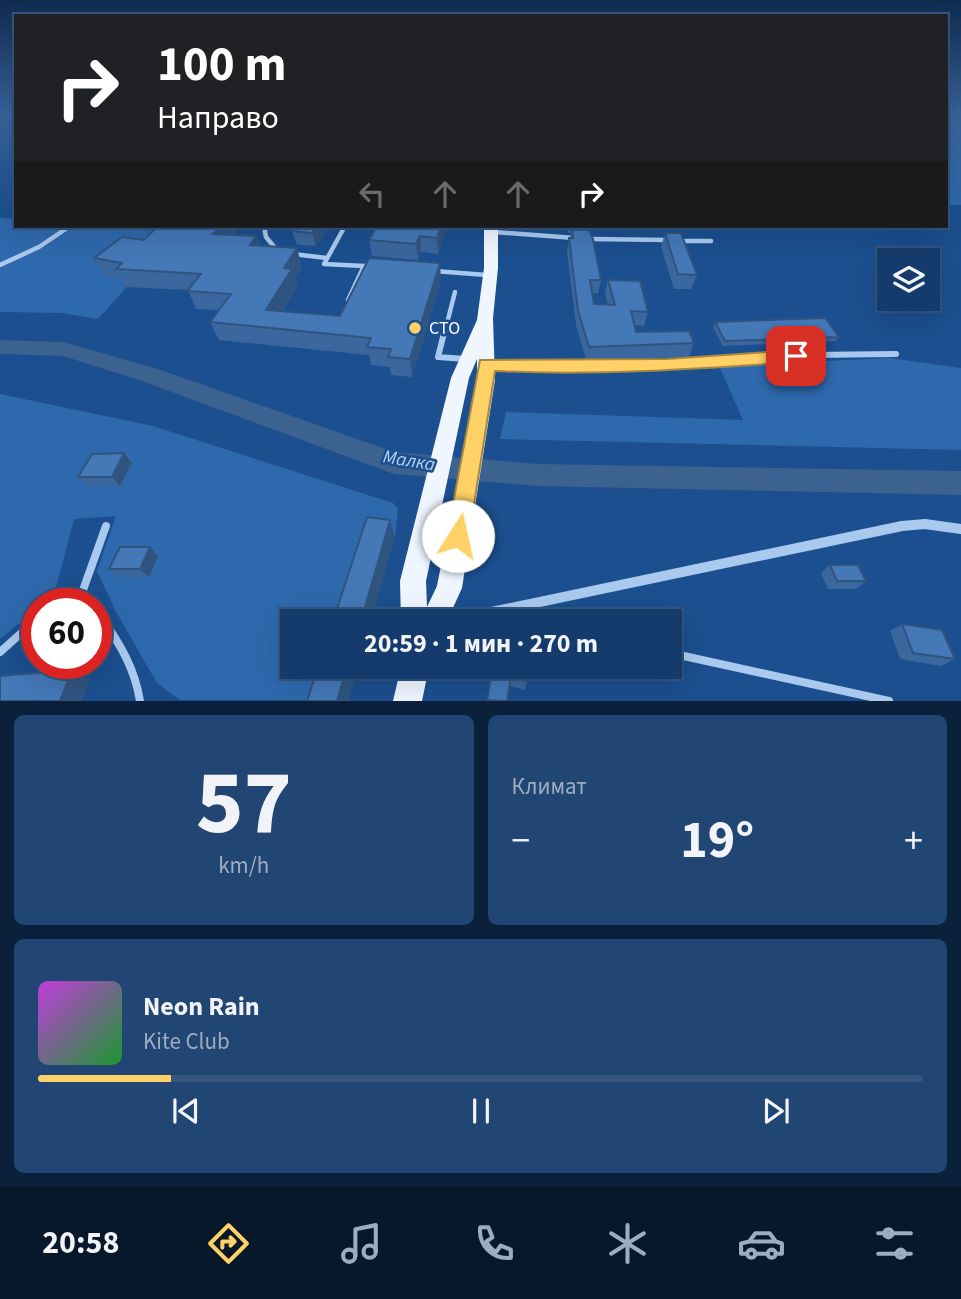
<!DOCTYPE html>
<html lang="ru">
<head>
<meta charset="utf-8">
<style>
	:root { --surface:#143b6b; --page:#214673; --text:#f1f3f6; --muted:#9dadc1; --line:#33557e; --accent:#ffd166 }
	body { margin:0; font-family:"Source Sans 3",sans-serif; background:var(--page); color:var(--text); height:100vh; display:flex; flex-direction:column; font-size:26px; white-space:nowrap }
	* { box-sizing:border-box; margin:0 }
	p { font-size:23px; color:var(--muted) }
	.icon { flex:none; width:38px; height:38px; fill:none; stroke:currentColor; stroke-width:2; stroke-linecap:round; stroke-linejoin:round }
	.map { position:relative; height:701px; overflow:hidden }
	.panel { display:flex; flex-direction:column; gap:14px; padding:14px; background:#0b203b; flex:1 }
	.panel>* { flex:none }
	.top-card { position:absolute; left:14px; top:14px; width:934px; height:214px; border-radius:0px; box-shadow:0 7px 28px #0002,0 0 0 2px var(--line); background:#202124; color:#fff; overflow:hidden }
	.controls { position:absolute; left:877px; top:248px; display:grid; gap:14px }
	.controls a { display:grid; place-items:center; width:63px; height:63px; border-radius:0px; background:var(--surface); box-shadow:0 7px 28px #0002,0 0 0 2px var(--line); font-size:35px }
	.speed { position:absolute; left:21px; top:588px; display:flex; gap:14px; font-size:35px; font-weight:700; text-align:center }
	.speed>* { display:grid; place-content:center; width:91px; height:91px; border-radius:50%; background:var(--surface); box-shadow:0 7px 28px #0002,0 0 0 2px var(--line); line-height:1 }
	.speed .limit { border:10px solid #d22; background:#fff; color:#111 }
	.pin { position:absolute; display:grid; place-items:center; width:60px; height:60px; color:#fff; margin:-30px; border-radius:14px; box-shadow:0 4px 10px #0006 }
	.me { position:absolute; width:77px; margin:-38px; rotate:10deg; stroke-linejoin:round; filter:drop-shadow(0 0 5px #0008) }
	.turn { display:flex; align-items:center; gap:24px; height:147px; padding:0 28px; font-size:32px }
	.turn .icon { width:91px; height:91px; stroke-width:2.5 }
	.turn b { display:block; font-size:49px; line-height:60px }
	.lanes { display:flex; align-items:center; height:66px; padding:0 28px; background:#0003; justify-content:center; gap:35px; direction:ltr }
	.lanes .off { opacity:.35 }
	.big { font-size:52px; font-weight:700; line-height:1.1 }
	.panel .card { flex:1; display:flex; flex-direction:column; justify-content:center; gap:10px; min-width:0; padding:0 24px; border-radius:10px; background:var(--page) }
	.panel .dial { align-items:center; gap:0 }
	.dial b { font-size:91px; line-height:1 }
	.song { display:flex; align-items:center; gap:21px }
	.cover { width:84px; height:84px; border-radius:10px; background:linear-gradient(135deg,hsl(290 70% 55%),hsl(130 70% 35%)) }
	.played { height:7px; border-radius:4px; background:linear-gradient(90deg,var(--accent) 15%,var(--line) 15%) }
	.keys { display:flex; justify-content:space-around; direction:ltr }
	.heat { display:flex; justify-content:space-between; align-items:center; font-size:38px; direction:ltr }
	.panel .tiles { flex:1; display:grid; gap:14px; grid-template-columns:1fr 1fr }
	.card:last-child { grid-column:span 2 }
	.trip { position:absolute; left:280px; top:609px; width:402px; height:70px; border-radius:0px; background:var(--surface); box-shadow:0 7px 28px #0002,0 0 0 2px var(--line); font-weight:700; line-height:70px; text-align:center }
	.tabs { display:flex; height:112px; justify-content:space-around; align-items:center; background:#08182b; color:var(--muted) }
	.tabs .icon { width:49px; height:49px }
	.tabs .current { color:var(--accent) }
	.tabs b { font-size:32px; color:var(--text) }
	.map>svg:first-child { display:block }
	.green { fill:#2e69ad }
	.lines { fill:none; stroke-linecap:round; stroke-linejoin:round }
	.river { fill:#3c6290; fill-rule:evenodd }
	.service-far2 { stroke:#a9c9ee; stroke-width:4.5 }
	.service-far1 { stroke:#a9c9ee; stroke-width:6 }
	.service { stroke:#a9c9ee; stroke-width:8 }
	.minor { stroke:#a9c9ee; stroke-width:10 }
	.primary { fill:#f0f6ff; fill-rule:evenodd }
	.wall { fill:#3a679d }
	.shaded-wall { fill:#305480 }
	.building { fill:#4478b7; stroke:#305480; stroke-width:2 }
	.route { fill:#ffd166; stroke:#a68842; stroke-width:2 }
	.poi-dot { fill:#ffd166; stroke:#1b4f8f; stroke-width:2.5 }
	.labels { text-anchor:middle; dominant-baseline:central; stroke-width:5; stroke-linejoin:round; paint-order:stroke }
	.poi-label { font-size:18px; fill:#fff; stroke:#1b4f8f; text-anchor:start }
	.water-label { font-size:19px; font-style:italic; fill:#b5d3f5; stroke:#1b4f8f }
</style>
</head>
<body>
<div class="map">
<svg width="961" height="701" viewBox="0 0 961 701">
	<rect width="100%" height="100%" fill="#1b4f8f"/>
	<g class="green">
		<rect x="947" y="116" width="14" height="89"/>
		<polygon points="0,218 16,219 16,226 181,226 98,319 61,313 0,312"/>
		<polygon points="890,358 961,368 961,450 500,439 506,412 743,420 719,366"/>
		<polygon points="0,394 153,426 393,503 398,509 395,537 373,534 345,621 292,621 292,667 331,667 320,700 180,700 157,683 116,612 97,571 116,516 74,519 54,595 44,604 37,604 37,609 0,639"/>
	</g>
	<g class="lines">
		<polygon class="river" points="0,340 63,342 158,369 394,452 537,464 961,471 961,495 537,486 394,474 142,381 63,356 0,354"/>
		<g class="service-far2">
			<polyline points="264,226 266,237 276,249"/>
			<polyline points="345,226 324,264 364,266"/>
			<polyline points="494,232 575,238"/>
			<polyline points="588,239 669,240"/>
			<polyline points="679,241 711,241"/>
			<polyline points="292,254 327,258"/>
			<polyline points="0,265 39,247 70,226"/>
			<polyline points="434,271 487,275"/>
			<polyline points="348,300 364,266 369,267"/>
			<polyline points="445,331 455,292"/>
		</g>
		<g class="service-far1">
			<polyline points="445,329 438,357 466,359"/>
			<polyline points="490,365 623,367 810,355 896,354"/>
		</g>
		<g class="service">
			<polyline points="78,604 106,526"/>
			<polyline points="494,614 525,621"/>
			<path d="M96 615 102 618C120 644 135 669 140 701"/>
			<polyline points="0,652 37,619"/>
			<polyline points="670,653 889,701"/>
		</g>
		<polyline class="minor" points="470,621 487,613 902,526 925,524 961,529"/>
		<g class="primary">
			<path d="M484 226H498V268L493 318 495 380 462 588 447 621H401L400 581 451 378 477 320 484 268ZM477 359V380L437 586 427 607 426 581 469 378Z"/>
			<polygon points="401,667 429,667 422,701 393,701"/>
		</g>
	</g>
	<g class="wall">
		<polygon points="239,226 233,235 256,236 260,246 302,266 295,278 297,286 283,311 340,316 441,281 412,377 391,375 390,367 371,365 369,355 219,340 210,322 219,310 196,309 188,290 126,287 121,278 105,276 94,258"/>
		<polygon points="329,226 316,246 297,245 292,231"/>
		<polygon points="447,226 438,254 421,252 418,260 372,256 369,240"/>
		<polygon points="567,226 586,226 585,230 601,280 598,293 592,293 594,304 608,305 605,293 608,280 648,312 644,326 634,325 636,332 694,343 689,357 586,360 576,325 567,251 569,238 570,238 571,233 568,233"/>
		<polygon points="758,226 777,226 775,230 760,230"/>
		<polygon points="665,233 697,275 691,289 674,289 661,247"/>
		<polygon points="715,322 839,337 836,341 723,346 713,327"/>
		<polygon points="124,453 132,463 120,486 87,487 78,477"/>
		<polygon points="150,547 158,556 149,577 118,577 109,569"/>
		<polygon points="830,565 866,581 856,589 828,589 821,573"/>
		<polygon points="902,624 955,659 941,666 900,659 890,631"/>
		<polygon points="493,667 527,681 525,690 509,686"/>
	</g>
	<g class="shaded-wall">
		<polygon points="220,226 239,226 220,251 213,234"/>
		<polygon points="317,226 329,226 316,246 312,233"/>
		<polygon points="441,226 447,226 438,254 437,238"/>
		<polygon points="256,236 262,253 250,245"/>
		<polygon points="420,236 421,252 418,260 416,244"/>
		<polygon points="297,248 302,266 295,278 297,286 273,327 266,310 284,268"/>
		<polygon points="440,263 441,281 412,377 410,359"/>
		<polygon points="124,453 132,463 120,486 112,477"/>
		<polygon points="390,520 395,537 371,621 361,621"/>
		<polygon points="150,547 158,556 149,577 140,569"/>
		<polygon points="347,667 358,667 349,701 337,701"/>
		<polygon points="72,670 90,679 82,701 60,701"/>
	</g>
	<g class="building">
		<polygon points="158,226 220,226 213,234 256,236 250,245 297,248 284,268 292,269 266,310 340,316 369,258 440,263 410,359 388,357 391,349 367,347 371,338 210,322 231,294 187,291 201,274 116,269 122,263 94,258 122,237 144,240"/>
		<polygon points="296,226 317,226 312,233 292,231"/>
		<polygon points="377,226 441,226 437,238 420,236 416,244 369,240"/>
		<polygon points="572,230 589,230 593,239 601,280 590,280 594,304 615,305 608,280 640,281 648,312 631,311 636,332 689,331 694,343 589,347 578,311 569,238 573,238"/>
		<polygon points="665,233 681,233 697,275 678,274"/>
		<polygon points="825,318 839,337 725,341 715,322"/>
		<polygon points="124,453 112,477 78,477 92,454"/>
		<polygon points="367,517 390,520 361,621 333,621"/>
		<polygon points="120,547 150,547 140,569 109,569"/>
		<polygon points="830,565 858,565 866,581 837,581"/>
		<polygon points="501,616 524,621 501,621"/>
		<polygon points="902,624 942,630 955,659 913,653"/>
		<polygon points="318,667 347,667 337,701 307,701"/>
		<polygon points="493,667 529,667 527,681 511,677 507,701 487,700"/>
		<polygon points="72,670 60,701 0,701 0,676"/>
	</g>
	<linearGradient id="sky" x2="0" y2="1"><stop stop-color="#0f2b4f"/><stop offset="0.54" stop-color="#39639b"/><stop offset="1" stop-color="#39639b" stop-opacity="0"/></linearGradient>
	<rect width="961" height="214" fill="url(#sky)"/>
	<path class="route" d="M796 350 804 356 796 362C695 369 595 376 495 371L469 536 466 543 458 547 451 543 447 536 480 360 667 359Z"/>
	<circle class="poi-dot" cx="415" cy="328" r="7"/>
	<g class="labels">
		<g class="poi-label">
			<text x="429" y="328">СТО</text>
		</g>
		<g class="water-label">
			<text transform="translate(409 461) rotate(9)">Малка</text>
		</g>
	</g>
</svg>
<div class="controls">
<a><svg class="icon" aria-label="layers" viewBox="0 0 24 24"><path d="M12 4l9 5-9 5-9-5zM3 14l9 5 9-5"/></svg></a>
</div>
<div class="speed"><div class="limit">60</div></div>
<div class="pin" style="left:796px;top:356px;background:#d93025"><svg class="icon" aria-label="arrive" viewBox="0 0 24 24"><path d="M6 21V4h12l-3 4 3 4H6"/></svg></div>
<svg class="me" style="left:458px;top:536px" viewBox="-20 -20 40 40"><circle r="19" fill="#fff"/><path d="M0-13L10 11 0 6-10 11z" fill="#ffd166"/></svg>
<div class="trip">20:59 · 1 мин · 270 m</div>
<div class="top-card">
<div class="turn"><svg class="icon" aria-label="right" viewBox="0 0 24 24"><path d="M7 20v-9h11M14 6l5 5-5 5"/></svg><div><b>100 m</b>Направо</div></div>
<div class="lanes"><svg class="icon off" aria-label="left" viewBox="0 0 24 24"><path d="M17 20v-9H6M10 6l-5 5 5 5"/></svg><svg class="icon off" aria-label="ahead" viewBox="0 0 24 24"><path d="M12 20V5M6 11l6-6 6 6"/></svg><svg class="icon off" aria-label="ahead" viewBox="0 0 24 24"><path d="M12 20V5M6 11l6-6 6 6"/></svg><svg class="icon" aria-label="right" viewBox="0 0 24 24"><path d="M7 20v-9h11M14 6l5 5-5 5"/></svg></div>
</div>
</div>
<section class="panel">
<div class="tiles">
<div class="card dial"><b>57</b><p>km/h</p></div>
<div class="card"><p>Климат</p>
<div class="heat"><a>−</a><b class="big">19°</b><a>+</a></div>
</div>
<div class="card">
<div class="song"><i class="cover"></i><div><b>Neon Rain</b><p>Kite Club</p></div></div>
<div class="played"></div>
<div class="keys"><svg class="icon" aria-label="previous" viewBox="0 0 24 24"><path d="M18 5L8 12l10 7zM5 5v14"/></svg><svg class="icon" aria-label="pause" viewBox="0 0 24 24"><path d="M8 5v14M16 5v14"/></svg><svg class="icon" aria-label="next" viewBox="0 0 24 24"><path d="M6 5l10 7-10 7zM19 5v14"/></svg></div>
</div>
</div>
</section>
<nav class="tabs">
<b>20:58</b>
<svg class="icon current" aria-label="directions" viewBox="0 0 24 24"><path d="M12 3l9 9-9 9-9-9zM9 14v-3h6M13 9l2 2-2 2"/></svg>
<svg class="icon" aria-label="music" viewBox="0 0 24 24"><path d="M9 18V5l10-2v13"/><circle cx="6" cy="18" r="3"/><circle cx="16" cy="16" r="3"/></svg>
<svg class="icon" aria-label="phone" viewBox="0 0 24 24"><path d="M5 4h4l2 5-3 2q2 4 5 5l2-3 5 2v4C11 20 4 13 5 4z"/></svg>
<svg class="icon" aria-label="climate" viewBox="0 0 24 24"><path d="M12 3v18M4 7l16 10M4 17L20 7"/></svg>
<svg class="icon" aria-label="car" viewBox="0 0 24 24"><path d="M5 17H2v-5l4-1 3-4h7l3 4 3 1v5h-3M9 17h6M6 11h13"/><circle cx="7" cy="17" r="2"/><circle cx="17" cy="17" r="2"/></svg>
<svg class="icon" aria-label="filters" viewBox="0 0 24 24"><path d="M4 7h16M4 17h16"/><circle cx="9" cy="7" r="2"/><circle cx="15" cy="17" r="2"/></svg>
</nav>
</body>
</html>
